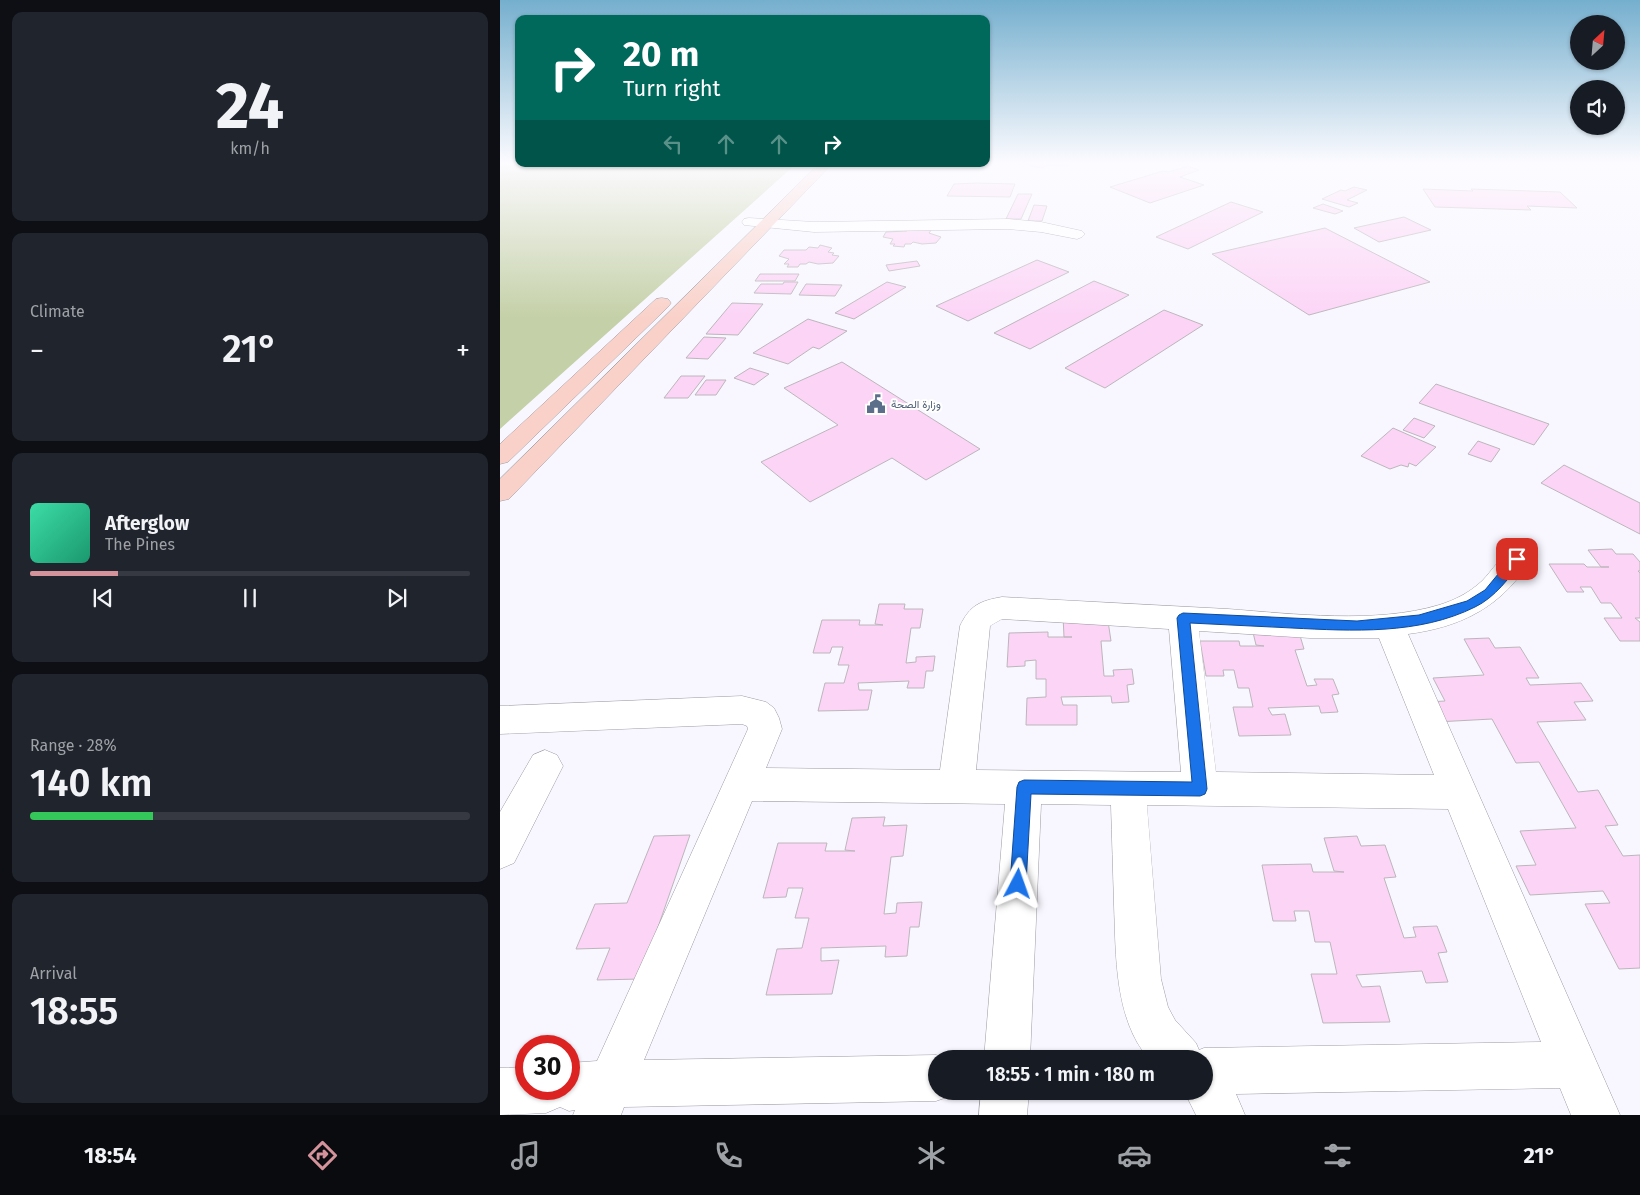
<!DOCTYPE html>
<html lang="en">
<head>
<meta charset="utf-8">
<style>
	:root { --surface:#171b24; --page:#20242c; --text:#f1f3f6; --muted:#9ea1a6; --line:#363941; --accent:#d4939a }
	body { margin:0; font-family:"Fira Sans",Vazirmatn,sans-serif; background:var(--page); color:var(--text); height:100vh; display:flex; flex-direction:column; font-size:19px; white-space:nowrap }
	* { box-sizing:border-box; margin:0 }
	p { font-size:16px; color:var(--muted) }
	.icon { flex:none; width:28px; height:28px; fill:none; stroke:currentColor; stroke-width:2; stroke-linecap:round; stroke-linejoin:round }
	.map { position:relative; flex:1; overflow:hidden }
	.sheet { display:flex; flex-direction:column; gap:12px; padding:12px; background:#0d0f14; width:500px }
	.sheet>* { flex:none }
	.top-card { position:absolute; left:15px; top:15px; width:475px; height:152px; border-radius:10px; box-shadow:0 1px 4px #0004; background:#00695c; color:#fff; overflow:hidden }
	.needle { width:32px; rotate:26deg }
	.fabs { position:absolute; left:1070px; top:15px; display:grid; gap:10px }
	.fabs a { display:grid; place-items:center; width:55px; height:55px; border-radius:50%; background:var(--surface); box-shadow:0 1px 4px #0004; font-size:25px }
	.speed { position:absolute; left:15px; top:1035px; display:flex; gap:10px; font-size:25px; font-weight:700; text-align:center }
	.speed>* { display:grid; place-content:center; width:65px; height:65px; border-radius:50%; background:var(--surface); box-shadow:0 1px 4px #0004; line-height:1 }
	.speed .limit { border:8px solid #d22; background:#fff; color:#111 }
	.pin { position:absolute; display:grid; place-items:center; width:42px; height:42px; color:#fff; margin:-21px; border-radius:10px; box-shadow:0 2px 8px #0006 }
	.me { position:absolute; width:55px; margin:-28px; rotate:4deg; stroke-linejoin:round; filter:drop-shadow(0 0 4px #0008) }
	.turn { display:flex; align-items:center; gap:18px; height:105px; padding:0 25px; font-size:22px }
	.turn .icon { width:65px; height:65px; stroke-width:2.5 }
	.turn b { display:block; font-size:35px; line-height:42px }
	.lanes { display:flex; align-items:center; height:48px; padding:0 25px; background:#0003; justify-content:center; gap:25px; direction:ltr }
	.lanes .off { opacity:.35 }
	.big { font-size:38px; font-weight:600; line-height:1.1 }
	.sheet .card { flex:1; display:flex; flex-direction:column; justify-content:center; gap:8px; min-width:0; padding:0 18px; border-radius:10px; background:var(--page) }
	.sheet .dial { align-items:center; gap:0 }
	.dial b { font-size:65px; line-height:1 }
	.song { display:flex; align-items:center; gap:15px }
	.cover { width:60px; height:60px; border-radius:8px; background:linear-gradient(135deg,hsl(160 70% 55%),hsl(160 70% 35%)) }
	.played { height:5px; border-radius:2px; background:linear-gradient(90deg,var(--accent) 20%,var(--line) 20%) }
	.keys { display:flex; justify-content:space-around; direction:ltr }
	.heat { display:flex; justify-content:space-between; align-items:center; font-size:28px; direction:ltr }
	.charge { height:8px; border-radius:4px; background:linear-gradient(90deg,#34c759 28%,var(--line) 0) }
	.trip { position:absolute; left:428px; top:1050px; width:285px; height:50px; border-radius:25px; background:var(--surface); box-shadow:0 1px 4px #0004; font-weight:600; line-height:50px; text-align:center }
	.tab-bar { display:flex; height:80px; justify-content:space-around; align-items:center; background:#090b0e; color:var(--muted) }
	.tab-bar .icon { width:35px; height:35px }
	.tab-bar .selected { color:var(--accent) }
	.tab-bar b { font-size:22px; color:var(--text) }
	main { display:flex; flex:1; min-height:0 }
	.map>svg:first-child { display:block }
	.green { fill:#c4d0a7 }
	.building { fill:#fcd4f6; stroke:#bcb6bb }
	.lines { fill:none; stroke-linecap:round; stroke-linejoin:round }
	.street-casing { stroke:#9b9ba2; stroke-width:1 }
	.secondary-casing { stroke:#9b9ba2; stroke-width:1 }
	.street { fill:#fff; fill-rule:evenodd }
	.secondary { fill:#f9d1c9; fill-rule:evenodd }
	.route { fill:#1a73e8; stroke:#114b97 }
	.labels { text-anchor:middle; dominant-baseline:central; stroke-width:4; stroke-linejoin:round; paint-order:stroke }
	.far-service-label { font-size:11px; fill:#4e5e75; stroke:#fff; text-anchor:start }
</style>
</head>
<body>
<main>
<section class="sheet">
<div class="card dial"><b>24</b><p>km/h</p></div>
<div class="card"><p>Climate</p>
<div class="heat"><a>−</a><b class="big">21°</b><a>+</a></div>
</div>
<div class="card">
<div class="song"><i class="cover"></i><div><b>Afterglow</b><p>The Pines</p></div></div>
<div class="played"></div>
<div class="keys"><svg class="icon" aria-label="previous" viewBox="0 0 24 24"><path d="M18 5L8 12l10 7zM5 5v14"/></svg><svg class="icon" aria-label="pause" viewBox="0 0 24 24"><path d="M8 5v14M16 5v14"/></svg><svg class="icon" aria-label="next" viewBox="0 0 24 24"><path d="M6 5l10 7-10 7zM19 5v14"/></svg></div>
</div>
<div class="card"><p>Range · 28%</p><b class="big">140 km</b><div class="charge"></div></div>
<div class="card"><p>Arrival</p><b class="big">18:55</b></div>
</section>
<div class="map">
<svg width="1140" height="1115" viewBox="0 0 1140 1115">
	<rect width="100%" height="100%" fill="#f8f7ff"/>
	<polygon class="green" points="0,163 19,164 296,164 0,429"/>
	<g class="building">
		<polygon points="530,163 569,163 568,166 548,165 542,168 530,166"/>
		<polygon points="688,166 699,170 680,177 704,185 650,203 610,187 663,171 668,172"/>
		<polygon points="477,183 515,184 510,197 447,196 454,184"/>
		<polygon points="854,187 867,190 847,200 858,203 849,207 822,199 841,190 845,191"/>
		<polygon points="923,189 973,191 971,189 1060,192 1077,208 1027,206 1031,210 935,207"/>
		<polygon points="518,194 532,194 521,219 506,219"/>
		<polygon points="731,202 763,212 688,249 656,237"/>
		<polygon points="823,204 843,211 835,214 813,208"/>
		<polygon points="534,205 547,206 542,221 528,221"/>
		<polygon points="904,217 931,230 879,242 854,228"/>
		<polygon points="825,228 930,282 809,315 712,254"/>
		<polygon points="409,229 432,229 429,233 441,237 436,243 422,244 413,242 411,244 405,244 404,247 393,246 395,244 390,244 393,239 383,237 386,232 407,231"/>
		<polygon points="320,245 332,248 328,252 334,253 332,255 339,256 333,263 318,264 309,262 306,264 300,264 298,267 287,267 289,264 284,264 289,259 279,256 284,250 306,250 309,247 318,248"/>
		<polygon points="537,260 569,272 468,321 436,306"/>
		<polygon points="417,261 420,266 389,271 386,265"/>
		<polygon points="260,274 299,274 295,281 255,281"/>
		<polygon points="594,281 629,295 530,349 494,333"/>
		<polygon points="284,282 298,282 291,294 254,293 261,284 283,284"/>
		<polygon points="387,282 406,287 354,319 335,313"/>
		<polygon points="306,284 342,285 335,296 299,295"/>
		<polygon points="232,303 263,304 238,335 206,334"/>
		<polygon points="664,310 703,325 605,388 565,368"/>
		<polygon points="308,319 347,331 319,349 313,347 288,364 253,353"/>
		<polygon points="204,337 226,338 208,359 186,358"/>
		<polygon points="342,362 480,449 426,480 392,458 310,502 261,462 338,425 284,388"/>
		<polygon points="250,368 269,374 254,385 234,378"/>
		<polygon points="181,376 205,376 188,398 164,398"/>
		<polygon points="206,380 226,380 216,395 195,395"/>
		<polygon points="936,384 1049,424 1034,445 919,403"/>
		<polygon points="914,418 935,426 924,438 903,430"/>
		<polygon points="893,428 936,447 916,466 909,463 908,467 901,465 890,469 861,456"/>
		<polygon points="978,441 1000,449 991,462 968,454"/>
		<polygon points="1064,465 1140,503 1140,534 1041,483"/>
		<polygon points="1112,549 1116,554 1133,554 1140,562 1140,571 1138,571 1140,573 1140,618 1135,618 1140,622 1140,641 1120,641 1104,618 1122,618 1111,603 1101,603 1091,587 1080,587 1084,592 1067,592 1049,564 1084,564 1087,567 1109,567 1101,567 1088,550"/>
		<polygon points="379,604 405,604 404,609 423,609 420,628 411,628 406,663 416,662 416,657 435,656 433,671 426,671 424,688 407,688 409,681 358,683 359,690 372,690 368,710 318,711 325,683 344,683 349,665 338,665 343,647 332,647 330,653 313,653 322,620 360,620 359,625 383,625 375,624"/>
		<polygon points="563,616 608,621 611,641 601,641 604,676 614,676 613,670 632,669 634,684 627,685 629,702 612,703 611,696 561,697 563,705 577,705 577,725 526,725 527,698 546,697 546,679 536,679 536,660 525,661 525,666 507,667 509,633 548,632 548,637 572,637 564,637"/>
		<polygon points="751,624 798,629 804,649 795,650 807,686 817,685 814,679 833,679 839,694 832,695 838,712 821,713 819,706 768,708 772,715 785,714 791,735 739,736 733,707 753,707 749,688 738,688 734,670 723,670 724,676 706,676 700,641 739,641 740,646 764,646 756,645"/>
		<polygon points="989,638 995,648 1020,647 1039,678 1026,678 1030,685 1081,683 1093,701 1074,702 1086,720 1037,722 1078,792 1098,790 1118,825 1105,826 1123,856 1140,855 1140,968 1119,969 1085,904 1110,903 1103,891 1030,895 1016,866 1036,865 1020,831 1076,828 1039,762 1016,763 992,719 936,722 927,702 945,701 933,678 984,675 964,639"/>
		<polygon points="385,817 383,826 407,825 403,856 391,857 384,914 396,913 397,903 422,902 419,927 410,927 407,956 385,957 386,946 321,948 321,961 339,960 332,994 266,995 277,949 302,948 309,918 295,918 303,888 288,888 286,897 263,898 278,843 327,843 325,851 355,851 345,850 352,818"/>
		<polygon points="190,835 140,979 97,980 110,948 76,949 95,904 127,903 154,836"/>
		<polygon points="857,836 861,846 885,845 896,877 884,878 904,938 916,937 913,927 937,926 947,952 938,953 948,982 926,983 922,971 856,975 862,987 880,986 890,1022 823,1023 811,974 837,974 830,942 815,942 809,911 794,911 796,921 773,921 762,865 811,864 813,872 844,872 834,871 824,838"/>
	</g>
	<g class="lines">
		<g class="street-casing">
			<g id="street">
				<polygon points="249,218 314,222 508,219 541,222 582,231 585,234 582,237 577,239 541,232 508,229 314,232 244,225 242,222 244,219"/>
				<path d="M1017 549 1027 552 1031 559C1003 606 962 627 908 634L1120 1115H1071L1060 1088 736 1094 745 1115H696L684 1091H704V1059H649C614 1019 616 954 614 905 613 871 612 838 611 805L541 804 530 1059H484L505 804 252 801 144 1060 436 1055 446 1059H436V1091H454L453 1095 436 1101 124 1107 121 1115H73L75 1110 69 1111 60 1107 46 1113 0 1115V1068L26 1067V1089H69V1063L97 1061 248 729 247 726 242 724 0 734V706L242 696 266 702 274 708 279 718 282 729 266 768 440 770 460 626C470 605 480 601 502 597 577 601 653 605 728 609 794 614 876 624 939 605 955 600 969 593 982 581 993 570 1001 554 1017 549ZM502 619 669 629 681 772 476 770 490 626ZM699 631 810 638H879L934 775 716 772ZM647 805 948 809 1041 1042 704 1048 699 1050 696 1043 675 1020 668 1007 661 979Z"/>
				<polygon points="45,750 57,755 63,766 14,863 0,869 0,812 33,755"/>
				<polygon points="481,1091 529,1091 527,1115 479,1115"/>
			</g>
		</g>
		<g class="secondary-casing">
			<g id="secondary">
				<polygon points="319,164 332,164 9,499 0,501 0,479"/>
				<polygon points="162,298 168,299 171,303 168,307 8,462 0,464 0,444 156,299"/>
			</g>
		</g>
		<use href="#street" class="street"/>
		<use href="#secondary" class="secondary"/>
	</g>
	<linearGradient id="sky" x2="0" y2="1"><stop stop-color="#75afce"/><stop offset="0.51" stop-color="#fcfbff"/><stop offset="1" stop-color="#fcfbff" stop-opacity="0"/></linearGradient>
	<rect width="1140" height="319" fill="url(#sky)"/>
	<path class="route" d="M1017 555 1022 559C1011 577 994 598 975 607 919 635 852 631 792 628 758 626 724 625 690 623L707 789 705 794 700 796 531 794 526 884 524 890 518 892 512 890 510 884 517 787 519 782 524 780 692 782 677 618 679 615 683 613 857 621 919 615 967 601 985 590 1013 556Z"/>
	<defs>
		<g id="civic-bare" transform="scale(1.5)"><path d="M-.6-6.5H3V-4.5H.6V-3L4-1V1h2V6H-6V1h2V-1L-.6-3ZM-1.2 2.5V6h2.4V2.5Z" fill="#5c6f8a" stroke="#fff" stroke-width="2.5" paint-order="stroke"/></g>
	</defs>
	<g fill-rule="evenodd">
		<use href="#civic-bare" x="376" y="404"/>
	</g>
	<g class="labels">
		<g class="far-service-label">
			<text x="391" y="404">وزارة الصحة</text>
		</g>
	</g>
</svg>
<div class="fabs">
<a><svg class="needle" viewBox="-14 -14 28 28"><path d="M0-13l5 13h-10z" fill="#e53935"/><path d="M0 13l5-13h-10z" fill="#9ea1a6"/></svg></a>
<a><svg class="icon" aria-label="sound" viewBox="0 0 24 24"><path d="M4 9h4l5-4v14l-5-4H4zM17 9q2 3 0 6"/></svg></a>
</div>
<div class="speed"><div class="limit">30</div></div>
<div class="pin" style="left:1017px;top:559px;background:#d93025"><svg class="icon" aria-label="arrive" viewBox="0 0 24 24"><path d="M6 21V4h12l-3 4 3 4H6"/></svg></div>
<svg class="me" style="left:518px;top:884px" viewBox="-20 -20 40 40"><path d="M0-17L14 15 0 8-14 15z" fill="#1a73e8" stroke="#fff" stroke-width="4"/></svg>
<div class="trip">18:55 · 1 min · 180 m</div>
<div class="top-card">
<div class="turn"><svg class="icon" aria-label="right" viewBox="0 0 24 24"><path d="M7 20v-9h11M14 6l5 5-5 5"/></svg><div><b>20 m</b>Turn right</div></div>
<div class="lanes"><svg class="icon off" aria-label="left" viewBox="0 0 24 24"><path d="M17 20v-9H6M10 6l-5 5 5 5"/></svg><svg class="icon off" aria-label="ahead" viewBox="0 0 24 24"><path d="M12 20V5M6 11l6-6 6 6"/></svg><svg class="icon off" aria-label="ahead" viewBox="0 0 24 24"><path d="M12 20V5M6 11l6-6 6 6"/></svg><svg class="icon" aria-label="right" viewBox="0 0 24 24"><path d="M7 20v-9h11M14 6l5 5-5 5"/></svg></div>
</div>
</div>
</main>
<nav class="tab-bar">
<b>18:54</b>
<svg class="icon selected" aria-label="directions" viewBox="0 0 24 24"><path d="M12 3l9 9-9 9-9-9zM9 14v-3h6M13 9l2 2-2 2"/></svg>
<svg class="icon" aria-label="music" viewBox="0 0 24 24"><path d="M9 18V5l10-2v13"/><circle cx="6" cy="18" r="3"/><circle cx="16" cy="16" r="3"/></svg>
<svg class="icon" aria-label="phone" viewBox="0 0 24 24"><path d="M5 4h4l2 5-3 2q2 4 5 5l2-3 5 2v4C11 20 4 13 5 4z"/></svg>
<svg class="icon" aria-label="climate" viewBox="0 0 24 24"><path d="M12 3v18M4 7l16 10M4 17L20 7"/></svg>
<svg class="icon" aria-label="car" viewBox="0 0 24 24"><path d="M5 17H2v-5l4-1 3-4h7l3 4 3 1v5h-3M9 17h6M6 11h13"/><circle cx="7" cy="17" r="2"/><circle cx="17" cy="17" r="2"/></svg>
<svg class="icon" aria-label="filters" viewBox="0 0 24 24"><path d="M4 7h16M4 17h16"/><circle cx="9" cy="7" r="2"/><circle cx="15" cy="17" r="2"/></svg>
<b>21°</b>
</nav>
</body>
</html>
